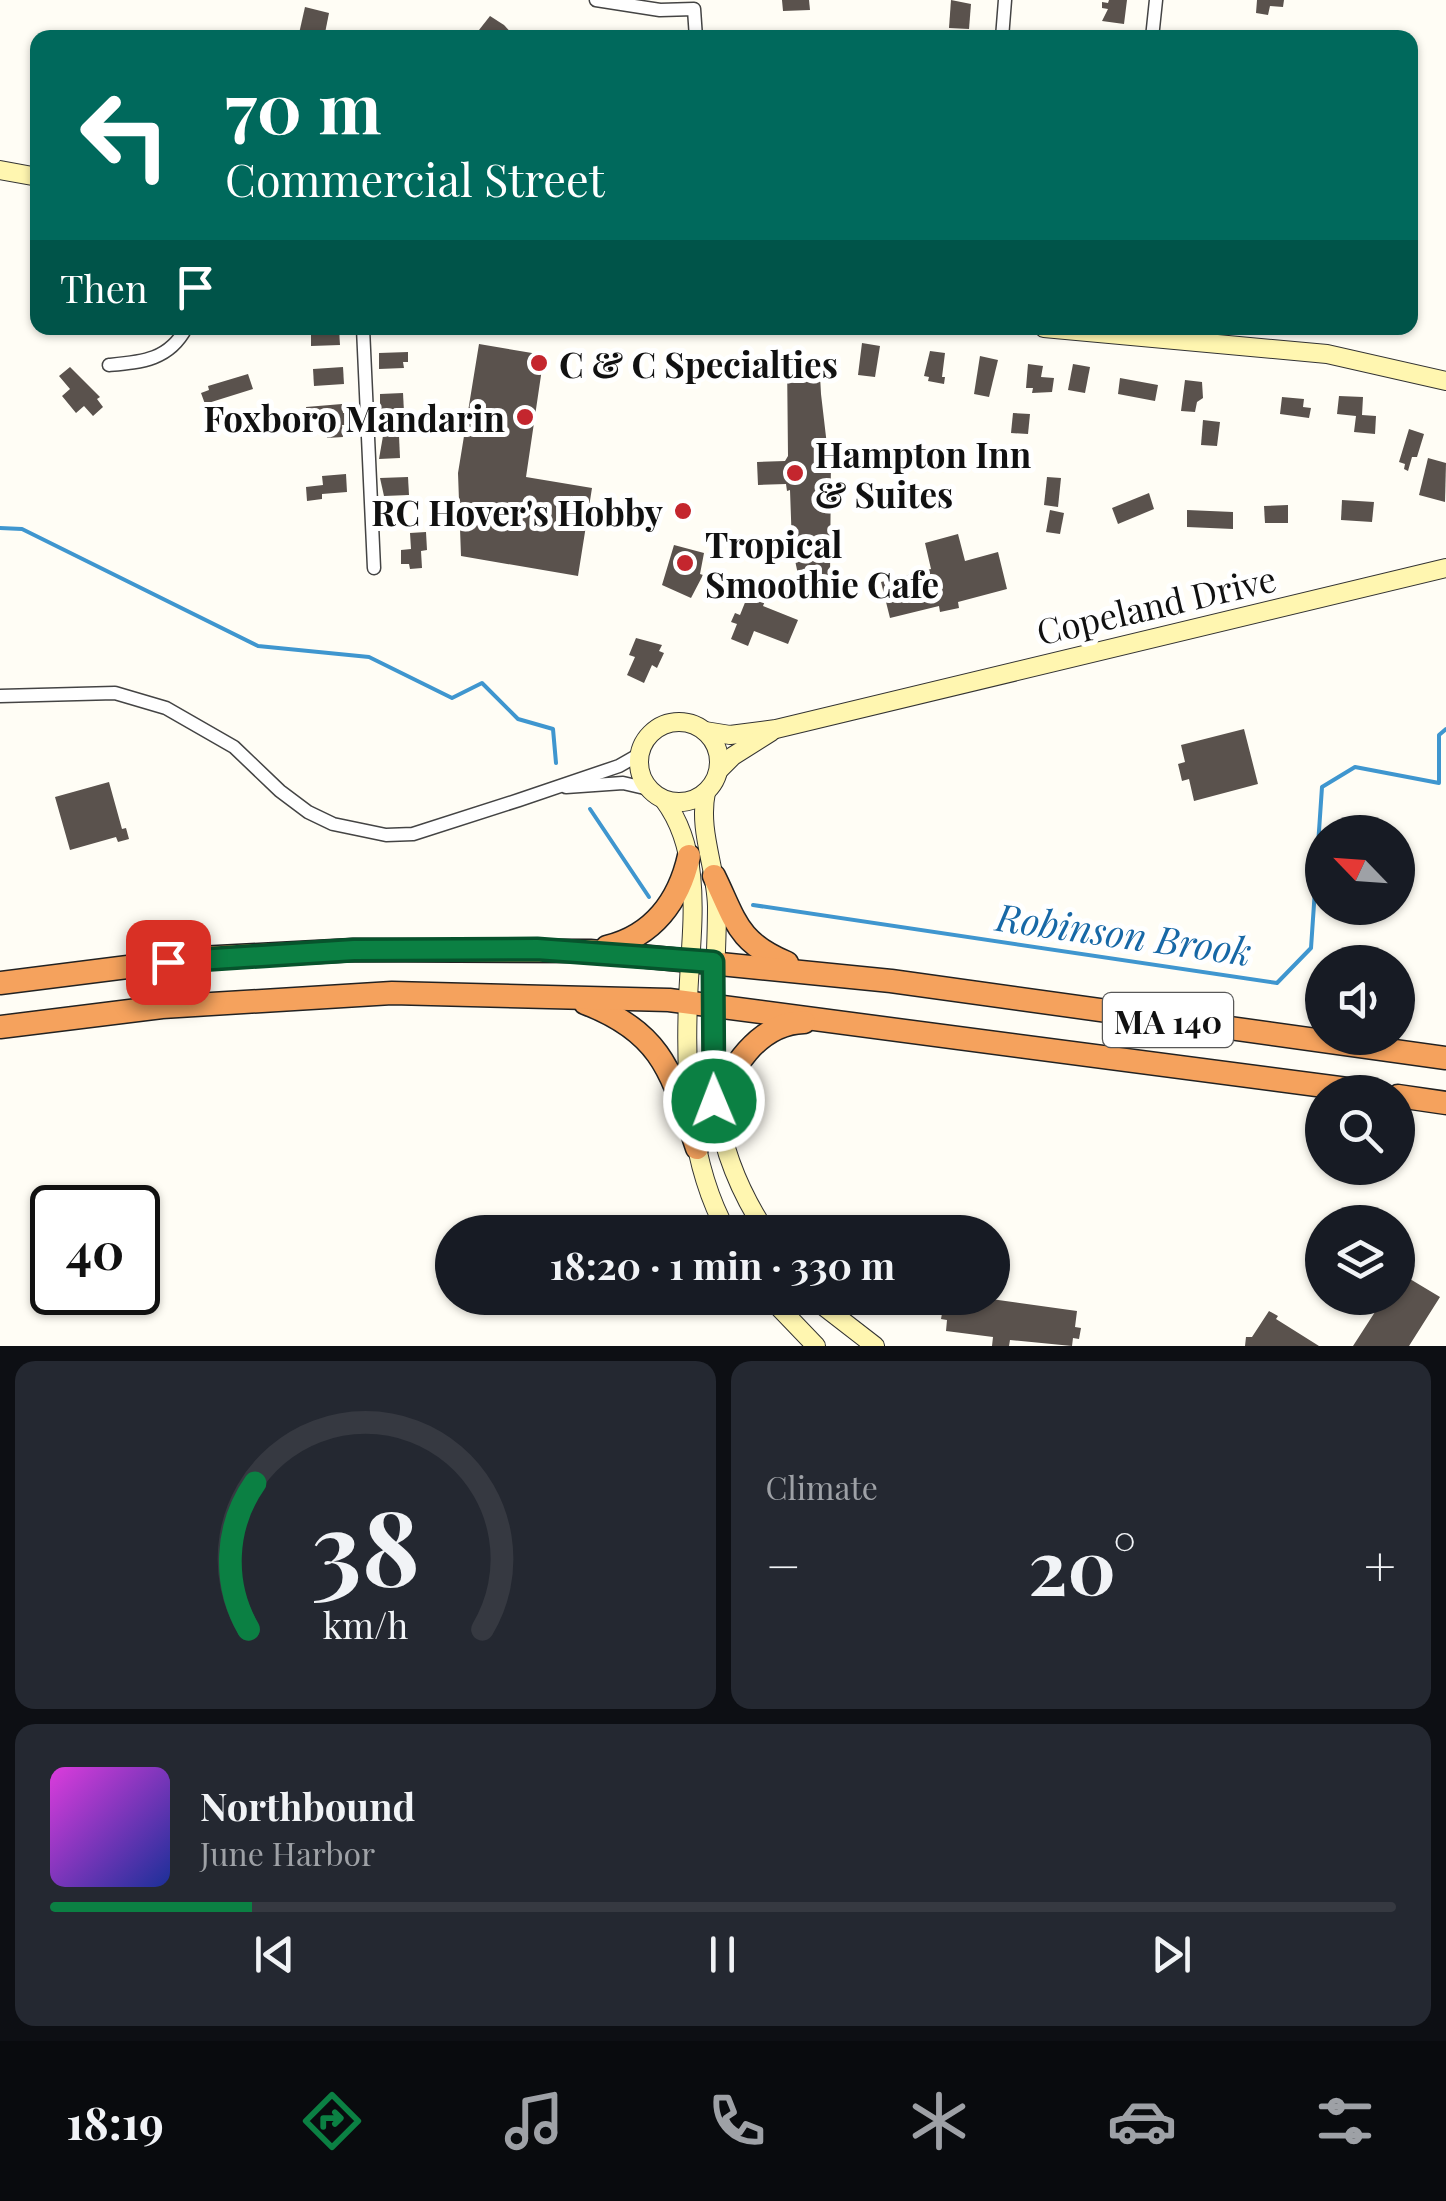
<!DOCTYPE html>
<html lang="en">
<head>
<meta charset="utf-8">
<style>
	:root { --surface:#171b24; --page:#242831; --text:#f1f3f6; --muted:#9ea1a6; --line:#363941; --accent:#0b8043 }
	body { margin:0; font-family:"Playfair Display",serif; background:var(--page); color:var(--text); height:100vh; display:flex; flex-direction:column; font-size:38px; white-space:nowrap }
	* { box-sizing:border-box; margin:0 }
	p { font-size:32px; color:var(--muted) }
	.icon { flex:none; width:55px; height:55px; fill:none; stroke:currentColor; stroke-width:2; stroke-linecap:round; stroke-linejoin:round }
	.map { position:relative; height:1346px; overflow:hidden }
	.sheet { display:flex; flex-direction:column; gap:15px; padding:15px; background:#0d0f14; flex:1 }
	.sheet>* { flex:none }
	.top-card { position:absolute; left:30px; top:30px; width:1388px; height:305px; border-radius:20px; box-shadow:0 2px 8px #0004; background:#00695c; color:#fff; overflow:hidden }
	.needle { width:65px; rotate:295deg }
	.fabs { position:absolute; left:1305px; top:815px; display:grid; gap:20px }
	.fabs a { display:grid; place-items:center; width:110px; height:110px; border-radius:50%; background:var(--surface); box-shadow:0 2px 8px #0004; font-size:50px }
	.speed { position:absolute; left:30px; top:1185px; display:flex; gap:20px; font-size:50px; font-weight:700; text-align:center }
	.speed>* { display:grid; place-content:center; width:130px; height:130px; border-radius:50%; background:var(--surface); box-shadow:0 2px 8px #0004; line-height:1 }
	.speed .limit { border:5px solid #111; border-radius:15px; background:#fff; color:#111 }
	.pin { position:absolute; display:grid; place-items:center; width:85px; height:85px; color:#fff; margin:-42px; border-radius:20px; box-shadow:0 5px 15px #0006 }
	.me { position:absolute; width:110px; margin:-55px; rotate:359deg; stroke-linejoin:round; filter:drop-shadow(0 0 8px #0008) }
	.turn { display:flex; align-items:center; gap:35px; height:210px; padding:0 30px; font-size:45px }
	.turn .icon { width:130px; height:130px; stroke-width:2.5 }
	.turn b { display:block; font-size:70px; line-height:85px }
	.then { display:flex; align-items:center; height:95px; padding:0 30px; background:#0003; gap:20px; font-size:38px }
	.big { font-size:75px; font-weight:700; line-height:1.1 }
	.sheet .tile { flex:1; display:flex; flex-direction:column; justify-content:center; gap:15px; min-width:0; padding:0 35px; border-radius:20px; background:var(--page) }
	.sheet .dial { align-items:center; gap:0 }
	.dial svg { height:260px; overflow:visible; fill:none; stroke:var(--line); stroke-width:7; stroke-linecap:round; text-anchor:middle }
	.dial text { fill:var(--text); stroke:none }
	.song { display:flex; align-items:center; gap:30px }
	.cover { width:120px; height:120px; border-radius:15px; background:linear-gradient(135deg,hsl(300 70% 55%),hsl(230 70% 35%)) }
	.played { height:10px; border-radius:5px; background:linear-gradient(90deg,var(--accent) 15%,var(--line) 15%) }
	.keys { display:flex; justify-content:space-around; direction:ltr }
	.heat { display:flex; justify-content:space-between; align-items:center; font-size:55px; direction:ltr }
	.sheet .tiles { flex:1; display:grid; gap:15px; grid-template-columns:1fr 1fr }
	.tile:last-child { grid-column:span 2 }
	.trip { position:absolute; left:435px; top:1215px; width:575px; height:100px; border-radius:50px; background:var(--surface); box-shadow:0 2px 8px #0004; font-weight:700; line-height:100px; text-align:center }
	.tab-bar { display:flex; height:160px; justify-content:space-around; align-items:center; background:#090b0e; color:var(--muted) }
	.tab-bar .icon { width:70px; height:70px }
	.tab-bar .on { color:var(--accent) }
	.tab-bar b { font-size:45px; color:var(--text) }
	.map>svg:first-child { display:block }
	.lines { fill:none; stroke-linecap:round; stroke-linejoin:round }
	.stream { stroke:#3f96cf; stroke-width:4 }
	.building { fill:#5a524d }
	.street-casing { stroke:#444; stroke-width:15 }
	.secondary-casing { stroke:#333; stroke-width:20 }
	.highway-casing { stroke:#222; stroke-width:25 }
	.street { stroke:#fff; stroke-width:12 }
	.secondary { stroke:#fff6b0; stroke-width:18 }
	.highway { stroke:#f5a25d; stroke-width:22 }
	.route-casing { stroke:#07532c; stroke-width:25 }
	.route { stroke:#0b8043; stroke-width:18 }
	.poi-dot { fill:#c4262e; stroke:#fff; stroke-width:4 }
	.labels { text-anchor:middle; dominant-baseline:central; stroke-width:10; stroke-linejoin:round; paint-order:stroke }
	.shield { fill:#fff; stroke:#585858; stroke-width:2.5 }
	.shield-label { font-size:32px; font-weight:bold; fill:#111 }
	.poi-label { font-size:35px; font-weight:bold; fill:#111; stroke:#fff; text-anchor:start }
	.street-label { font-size:35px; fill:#111; stroke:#fff }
	.water-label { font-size:38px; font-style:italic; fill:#1768a6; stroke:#fff }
</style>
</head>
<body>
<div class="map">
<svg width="1446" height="1346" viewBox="0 0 1446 1346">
	<rect width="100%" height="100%" fill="#fffdf5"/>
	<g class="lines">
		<g class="stream">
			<polyline points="0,528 22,529 258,646 369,657 452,698 482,683 518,719 553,729 556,763"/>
			<polyline points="590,809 649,897"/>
			<polyline points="753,905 1277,983 1311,948 1322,787 1355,767 1439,783 1439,735 1446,729"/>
		</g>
	</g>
	<g class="building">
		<polygon points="782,0 809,0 810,10 783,11"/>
		<polygon points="951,0 971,4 969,29 949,28"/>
		<polygon points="1109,0 1127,0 1124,24 1102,21 1108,9 1102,8 1102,2 1108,3"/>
		<polygon points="1257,0 1284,0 1283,7 1270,6 1268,15 1256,13"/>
		<polygon points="305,7 329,13 324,38 298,38"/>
		<polygon points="490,16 504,25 516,38 488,38 479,30"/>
		<polygon points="339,328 340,345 311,346 311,329"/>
		<polygon points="862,343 880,346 875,377 858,375"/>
		<polygon points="479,344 544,355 526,477 592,488 578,576 461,556 458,473"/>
		<polygon points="930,351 945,353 942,377 945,377 944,384 928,381 929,377 924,376"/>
		<polygon points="408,352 408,362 403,362 404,368 379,369 379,353"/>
		<polygon points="980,356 998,360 989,397 974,394"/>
		<polygon points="819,357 821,394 828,454 831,454 830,582 800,584 792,546 790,490 787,491 786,484 758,485 757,462 785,461 788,456 787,358"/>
		<polygon points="1028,364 1043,366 1041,377 1054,378 1052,392 1032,393 1033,388 1026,388"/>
		<polygon points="1073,364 1090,367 1085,393 1068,390"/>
		<polygon points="70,367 100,397 97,399 103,407 93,416 84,406 76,413 62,396 70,389 59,376"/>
		<polygon points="343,367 344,384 314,386 313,369"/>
		<polygon points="248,374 253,389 205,404 201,393 209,390 208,386"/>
		<polygon points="1120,378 1158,385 1155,401 1118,394"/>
		<polygon points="1185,380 1202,382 1203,398 1197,402 1195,412 1181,411"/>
		<polygon points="403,393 404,412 380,413 380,394"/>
		<polygon points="1339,396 1363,397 1362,415 1376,416 1375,434 1354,432 1356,416 1337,414"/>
		<polygon points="1282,397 1304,399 1303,407 1311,408 1309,418 1280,414"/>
		<polygon points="342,404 343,413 347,413 348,425 342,425 343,437 327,438 326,420 307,421 306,407"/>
		<polygon points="1013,413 1030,414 1028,434 1011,433"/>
		<polygon points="1203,420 1220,422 1217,446 1201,445"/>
		<polygon points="1409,429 1424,434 1417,457 1412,457 1408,471 1404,469 1405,464 1399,462"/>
		<polygon points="383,436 399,436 400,458 379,459"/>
		<polygon points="1428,458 1446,463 1445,502 1419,495"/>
		<polygon points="346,474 347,492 322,494 322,499 307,501 306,487 323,485 322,476"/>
		<polygon points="408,477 409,495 384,496 380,478"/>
		<polygon points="1047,477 1061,478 1058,507 1044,505"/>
		<polygon points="1149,493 1154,509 1118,524 1112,508"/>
		<polygon points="1342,500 1374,502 1372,522 1341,520"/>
		<polygon points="1288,505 1288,523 1265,523 1264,506"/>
		<polygon points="1050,510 1064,513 1060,534 1046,532"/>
		<polygon points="1187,510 1233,512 1233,529 1187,527"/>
		<polygon points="426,532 427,550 421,551 422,568 410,569 409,564 401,564 401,550 411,549 410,533"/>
		<polygon points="958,534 965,561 998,552 1007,589 958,602 959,608 940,612 939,606 890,618 881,582 931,569 925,543"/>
		<polygon points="674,545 704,553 700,574 703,575 691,598 662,585"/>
		<polygon points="750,590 767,596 763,606 798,620 788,644 754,631 748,646 731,639 737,624 731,622 735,613 740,615"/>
		<polygon points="636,638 662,645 659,651 664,653 657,668 652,665 644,683 627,675 635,657 629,655"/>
		<polygon points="1244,729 1258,784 1194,801 1189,779 1182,781 1178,764 1185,762 1181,745"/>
		<polygon points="109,782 122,829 126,828 129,839 118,842 116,837 70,850 55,797"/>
		<polygon points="1400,1273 1440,1297 1409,1346 1353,1346 1384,1298 1398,1298"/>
		<polygon points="950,1298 984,1298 1077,1311 1075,1327 1081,1328 1079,1339 1073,1338 1072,1346 1010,1340 1009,1346 992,1346 993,1337 946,1331 947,1320 941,1319 943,1308 948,1309"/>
		<polygon points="1269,1311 1278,1316 1276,1319 1319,1346 1245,1346 1246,1337 1252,1337"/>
	</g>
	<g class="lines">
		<g class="street-casing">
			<g id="street">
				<polyline points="596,0 660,10 694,9 696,38"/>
				<polyline points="1002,38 1005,0"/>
				<polyline points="1152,38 1156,0"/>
				<polyline points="363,328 374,568"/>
				<path d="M109 365C142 362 169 360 186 328"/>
				<polyline points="0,696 115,693 166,708 234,747 280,791 308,812 333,824 386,835 413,834 519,800 619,766 640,754"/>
				<polyline points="566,787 623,783 649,789"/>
			</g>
		</g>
		<g class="secondary-casing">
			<g id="secondary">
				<polyline points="0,170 38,177"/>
				<polyline points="1044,328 1327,354 1446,381"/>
				<circle cx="679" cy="762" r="40"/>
				<polyline points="705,731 730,735 776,729 1446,568"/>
				<polyline points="719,770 733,756 771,732"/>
				<path d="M706 792C698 831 716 867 717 906 717 1031 691 1119 766 1232"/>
				<path d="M664 800C706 856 690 935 688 1001 685 1078 689 1163 727 1232"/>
				<polyline points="770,1298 816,1346"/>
				<polyline points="813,1298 875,1346"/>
			</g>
		</g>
		<g class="highway-casing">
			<g id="highway">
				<path d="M714 876C736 921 737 942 787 963"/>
				<path d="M607 947C653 936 679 901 689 856"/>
				<polyline points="0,983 199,958 353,950 590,951 891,981 1446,1058"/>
				<path d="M585 1003C664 1033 672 1075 697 1148"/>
				<polyline points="0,1027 162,1007 392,993 669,1000 1370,1092"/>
				<polyline points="1398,1096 1446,1103"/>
				<path d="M715 1108C729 1070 758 1023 804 1022"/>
			</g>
		</g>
		<use href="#street" class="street"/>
		<use href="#secondary" class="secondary"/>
		<use href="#highway" class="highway"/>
	</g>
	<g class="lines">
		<g class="route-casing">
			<polyline id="route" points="168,962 354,950 537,949 713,962 714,1101"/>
		</g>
		<use href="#route" class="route"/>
	</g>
	<g class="poi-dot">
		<circle cx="539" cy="363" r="10"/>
		<circle cx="525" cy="417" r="10"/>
		<circle cx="795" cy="473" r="10"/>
		<circle cx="683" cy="511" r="10"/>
		<circle cx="685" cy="563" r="10"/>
	</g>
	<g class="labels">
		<rect class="shield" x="1103" y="993" width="130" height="54" rx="8"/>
		<g class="shield-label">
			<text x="1168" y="1020">MA 140</text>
		</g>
		<g class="poi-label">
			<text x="559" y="363">C &amp; C Specialties</text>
			<text x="505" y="417" text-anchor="end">Foxboro Mandarin</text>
			<text x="815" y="453">Hampton Inn<tspan x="815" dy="40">&amp; Suites</tspan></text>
			<text x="663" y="511" text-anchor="end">RC Hover's Hobby</text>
			<text x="705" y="543">Tropical<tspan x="705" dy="40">Smoothie Cafe</tspan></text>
		</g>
		<g class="street-label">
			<text transform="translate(1156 604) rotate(-13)">Copeland Drive</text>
		</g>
		<g class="water-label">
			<text transform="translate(1124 933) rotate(8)">Robinson Brook</text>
		</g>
	</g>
</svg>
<div class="fabs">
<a><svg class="needle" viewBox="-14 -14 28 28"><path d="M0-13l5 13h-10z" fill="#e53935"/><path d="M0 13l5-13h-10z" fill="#9ea1a6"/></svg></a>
<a><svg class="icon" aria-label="sound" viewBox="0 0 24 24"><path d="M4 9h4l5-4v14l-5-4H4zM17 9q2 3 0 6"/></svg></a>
<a><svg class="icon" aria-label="search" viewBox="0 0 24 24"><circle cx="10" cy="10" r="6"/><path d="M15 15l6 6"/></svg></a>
<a><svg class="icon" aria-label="layers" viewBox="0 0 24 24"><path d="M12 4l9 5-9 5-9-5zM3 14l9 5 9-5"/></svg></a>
</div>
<div class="speed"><div class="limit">40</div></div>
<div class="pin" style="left:168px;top:962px;background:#d93025"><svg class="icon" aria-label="arrive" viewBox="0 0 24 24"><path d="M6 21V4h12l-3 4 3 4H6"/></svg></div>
<svg class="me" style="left:714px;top:1101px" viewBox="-20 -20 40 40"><circle r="17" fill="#0b8043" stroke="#fff" stroke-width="3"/><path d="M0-11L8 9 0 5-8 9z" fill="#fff"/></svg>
<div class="trip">18:20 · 1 min · 330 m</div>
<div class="top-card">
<div class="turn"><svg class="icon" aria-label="left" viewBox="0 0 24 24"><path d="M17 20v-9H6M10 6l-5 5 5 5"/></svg><div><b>70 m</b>Commercial Street</div></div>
<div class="then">Then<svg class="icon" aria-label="arrive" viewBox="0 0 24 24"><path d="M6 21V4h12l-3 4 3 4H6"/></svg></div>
</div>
</div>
<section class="sheet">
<div class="tiles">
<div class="tile dial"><svg viewBox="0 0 100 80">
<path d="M14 69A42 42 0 1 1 86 69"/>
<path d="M14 69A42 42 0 0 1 16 24" stroke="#0b8043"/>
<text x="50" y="56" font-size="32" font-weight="700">38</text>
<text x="50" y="72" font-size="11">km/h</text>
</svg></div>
<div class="tile"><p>Climate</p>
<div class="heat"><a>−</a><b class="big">20°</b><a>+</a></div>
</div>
<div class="tile">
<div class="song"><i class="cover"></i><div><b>Northbound</b><p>June Harbor</p></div></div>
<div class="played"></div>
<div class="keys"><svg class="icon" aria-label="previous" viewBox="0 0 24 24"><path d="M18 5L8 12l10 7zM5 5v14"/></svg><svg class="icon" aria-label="pause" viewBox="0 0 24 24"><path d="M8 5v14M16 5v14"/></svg><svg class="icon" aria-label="next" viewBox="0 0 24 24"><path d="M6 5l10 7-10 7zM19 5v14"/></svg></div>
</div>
</div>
</section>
<nav class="tab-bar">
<b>18:19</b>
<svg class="icon on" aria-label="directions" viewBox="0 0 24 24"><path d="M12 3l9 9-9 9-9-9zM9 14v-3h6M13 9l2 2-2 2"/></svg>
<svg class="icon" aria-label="music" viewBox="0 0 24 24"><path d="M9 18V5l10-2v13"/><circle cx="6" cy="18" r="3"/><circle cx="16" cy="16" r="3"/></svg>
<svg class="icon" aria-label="phone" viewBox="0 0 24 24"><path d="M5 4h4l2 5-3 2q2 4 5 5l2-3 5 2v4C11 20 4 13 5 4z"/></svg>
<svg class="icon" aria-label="climate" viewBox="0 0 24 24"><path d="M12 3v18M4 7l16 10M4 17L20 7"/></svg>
<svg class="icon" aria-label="car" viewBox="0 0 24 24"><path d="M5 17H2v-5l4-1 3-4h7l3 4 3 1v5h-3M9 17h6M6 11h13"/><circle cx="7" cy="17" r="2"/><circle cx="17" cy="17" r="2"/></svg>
<svg class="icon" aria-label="filters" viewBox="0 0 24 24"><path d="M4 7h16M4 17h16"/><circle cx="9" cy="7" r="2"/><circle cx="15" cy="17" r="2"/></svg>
</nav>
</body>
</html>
